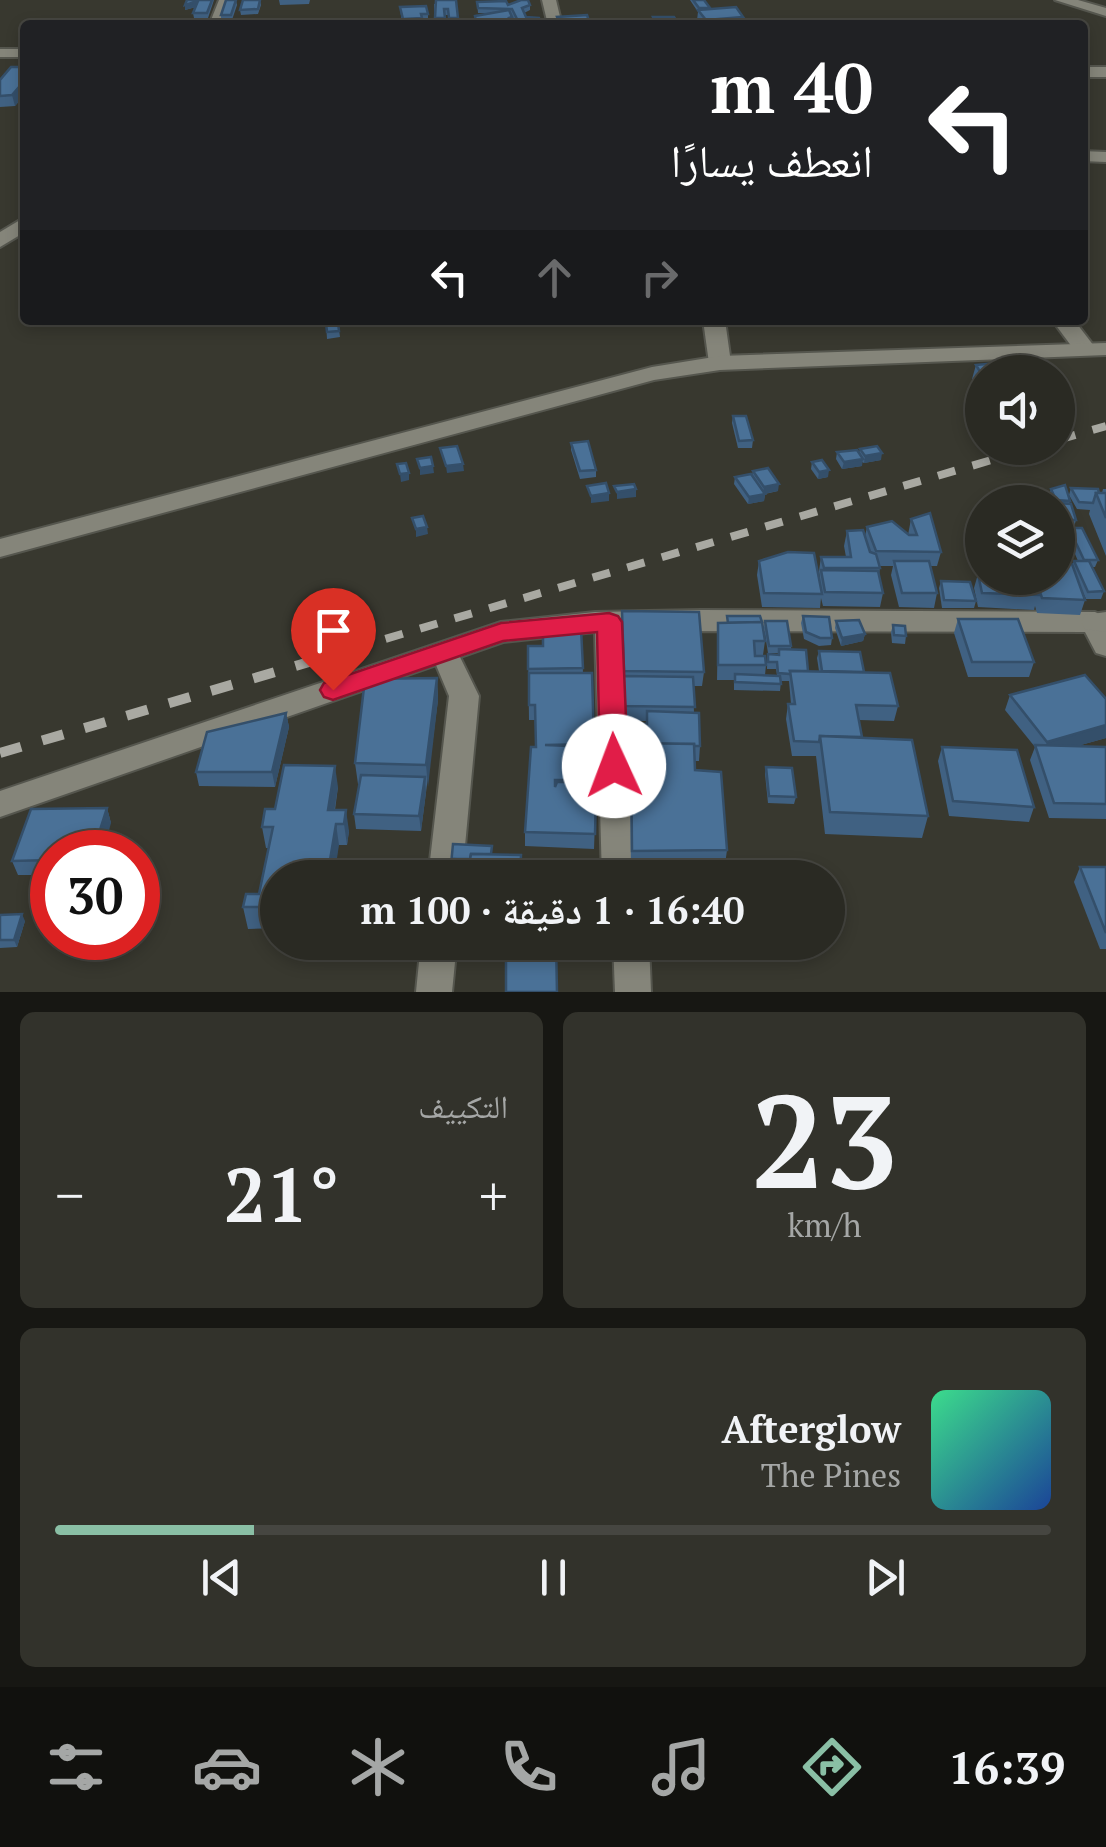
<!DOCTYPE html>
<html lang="ar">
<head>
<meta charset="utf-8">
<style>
	:root { --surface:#2a2a23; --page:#32322b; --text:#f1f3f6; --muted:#a5a7a6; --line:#464641; --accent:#8abfa5 }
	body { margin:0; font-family:"PT Serif","Noto Naskh Arabic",serif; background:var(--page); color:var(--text); direction:rtl; height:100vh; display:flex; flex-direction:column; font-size:38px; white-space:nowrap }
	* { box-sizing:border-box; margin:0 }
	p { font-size:32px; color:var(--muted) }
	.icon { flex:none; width:55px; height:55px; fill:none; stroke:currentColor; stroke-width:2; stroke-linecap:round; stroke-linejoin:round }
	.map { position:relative; height:992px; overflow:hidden; direction:ltr }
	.details { display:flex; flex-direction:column; gap:20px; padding:20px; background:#171713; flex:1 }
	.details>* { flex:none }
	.guide { position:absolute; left:20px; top:20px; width:1068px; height:305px; border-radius:10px; box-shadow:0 5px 15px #0003,0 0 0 2px var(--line); direction:rtl; background:#202124; color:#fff; overflow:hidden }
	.fabs { position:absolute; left:965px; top:355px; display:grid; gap:20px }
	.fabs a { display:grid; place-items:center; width:110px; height:110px; border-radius:50%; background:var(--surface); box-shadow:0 5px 15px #0003,0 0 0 2px var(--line); font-size:50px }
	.speed { position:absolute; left:30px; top:830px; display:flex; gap:20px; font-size:50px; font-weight:700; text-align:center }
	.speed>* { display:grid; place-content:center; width:130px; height:130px; border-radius:50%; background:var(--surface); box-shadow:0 5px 15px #0003,0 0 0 2px var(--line); line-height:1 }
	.speed .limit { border:15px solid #d22; background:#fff; color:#111 }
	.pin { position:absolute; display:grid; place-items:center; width:85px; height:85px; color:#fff; margin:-102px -42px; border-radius:50% 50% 50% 0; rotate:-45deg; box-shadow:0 0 10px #0007 }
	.pin .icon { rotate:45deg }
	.me { position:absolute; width:110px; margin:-55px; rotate:358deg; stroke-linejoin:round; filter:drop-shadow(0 0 8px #0008) }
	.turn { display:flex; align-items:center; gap:35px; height:210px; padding:0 50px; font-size:45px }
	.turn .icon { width:130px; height:130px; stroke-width:2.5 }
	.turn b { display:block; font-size:70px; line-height:85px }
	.lanes { display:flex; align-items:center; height:95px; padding:0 50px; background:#0003; justify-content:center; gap:50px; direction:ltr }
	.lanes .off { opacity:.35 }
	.big { font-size:75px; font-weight:700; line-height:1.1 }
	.details .tile { flex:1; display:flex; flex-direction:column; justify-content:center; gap:15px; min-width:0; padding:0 35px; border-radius:15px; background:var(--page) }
	.details .dial { align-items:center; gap:0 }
	.dial b { font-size:130px; line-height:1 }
	.song { display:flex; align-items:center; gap:30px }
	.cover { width:120px; height:120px; border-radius:15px; background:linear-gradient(135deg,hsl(150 70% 55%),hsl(220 70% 35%)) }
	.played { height:10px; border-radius:5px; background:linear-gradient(90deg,var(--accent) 20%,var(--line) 20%) }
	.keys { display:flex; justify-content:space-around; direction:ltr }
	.heat { display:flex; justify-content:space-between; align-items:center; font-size:55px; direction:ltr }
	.details .tiles { flex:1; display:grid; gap:20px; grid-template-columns:1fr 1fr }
	.tile:last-child { grid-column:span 2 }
	.trip { position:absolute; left:260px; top:860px; width:585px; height:100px; border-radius:50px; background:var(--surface); box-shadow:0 5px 15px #0003,0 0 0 2px var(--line); font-weight:700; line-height:100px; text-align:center; direction:rtl }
	.tab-bar { display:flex; height:160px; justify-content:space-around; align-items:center; background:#11110e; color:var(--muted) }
	.tab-bar .icon { width:70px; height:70px }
	.tab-bar .active { color:var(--accent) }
	.tab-bar b { font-size:45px; color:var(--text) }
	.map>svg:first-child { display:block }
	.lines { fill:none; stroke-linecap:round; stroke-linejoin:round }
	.minor-casing { stroke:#55564e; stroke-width:4 }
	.tertiary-casing { stroke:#55564e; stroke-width:4 }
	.minor { fill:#85857a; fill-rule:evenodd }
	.tertiary { fill:#85857a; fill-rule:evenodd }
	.rail-far1 { stroke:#a9a9a2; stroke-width:8; stroke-dasharray:18 18; stroke-linecap:butt }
	.rail { stroke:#a9a9a2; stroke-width:10; stroke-dasharray:22 22; stroke-linecap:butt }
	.wall { fill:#406182 }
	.shaded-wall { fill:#344f6a }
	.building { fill:#4a7197; stroke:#344f6a; stroke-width:2.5 }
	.route { fill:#e11d48; stroke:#92132f; stroke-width:2.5 }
</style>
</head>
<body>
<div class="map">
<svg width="1106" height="992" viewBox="0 0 1106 992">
	<rect width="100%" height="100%" fill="#38382f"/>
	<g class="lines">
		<g class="minor-casing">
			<g id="minor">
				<polygon points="219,0 233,0 223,25 209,25"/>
				<polygon points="542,0 556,0 562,25 548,25"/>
				<polygon points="1055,0 1078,0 1106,8 1106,16"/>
				<rect x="0" y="49" width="25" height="8"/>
				<rect x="1082" y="67" width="24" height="10"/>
				<polygon points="1082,151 1106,152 1106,162 1082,161"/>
				<polygon points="25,217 25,232 0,247 0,232"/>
				<polygon points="703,320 725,320 731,363 728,368 712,368 709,363"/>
				<polygon points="1052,320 1074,320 1097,350 1094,355 1078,355"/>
				<polygon points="701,610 1095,612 1106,617 1106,656 1096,653 1085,632 623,631 636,878 602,878 595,632 503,642 460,657 479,696 462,878 428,878 449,696 436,665 0,817 0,791 501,622 595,612"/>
				<polygon points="421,942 457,942 452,992 416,992"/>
				<polygon points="613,942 649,942 651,992 615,992"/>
			</g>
		</g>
		<g class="tertiary-casing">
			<g id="tertiary">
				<polygon points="1106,343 1106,355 720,370 654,380 0,557 0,539 652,367 720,356"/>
				<polygon points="1106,612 1106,632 1085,629 1081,622 1085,615"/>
			</g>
		</g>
		<use href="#minor" class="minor"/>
		<use href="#tertiary" class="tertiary"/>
		<g class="rail-far1">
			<polyline points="1058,440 1106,426"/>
			<polyline points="351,649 1032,448"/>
		</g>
		<polyline class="rail" points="0,753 360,647"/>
	</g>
	<g class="wall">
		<polygon points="214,0 208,18 194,18 193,13 196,7 185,10 185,5"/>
		<polygon points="236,0 237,5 232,20 221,21 221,15"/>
		<polygon points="260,0 261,5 258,14 241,15 240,10"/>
		<polygon points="279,0 310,0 309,4 280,5"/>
		<polygon points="456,0 458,23 449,23 448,15 445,15 445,23 435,24 434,4"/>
		<polygon points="690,0 704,0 710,9 743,17 743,25 701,25 697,20 698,12"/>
		<polygon points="477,2 508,5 530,5 530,10 524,13 526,17 542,25 476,25 475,16 490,13 478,13"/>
		<polygon points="400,7 428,14 428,24 402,25"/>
		<polygon points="25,67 25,94 15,106 0,107 0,80"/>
		<polygon points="338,322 340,337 327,339 326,323"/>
		<polygon points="976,365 982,372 982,393 972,379"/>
		<polygon points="733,416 753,440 752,448 738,448 732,423"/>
		<polygon points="571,443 596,470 596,477 580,479 571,450"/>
		<polygon points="860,449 881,460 864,463 862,462 862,466 842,469 836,459 837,452 859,453"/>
		<polygon points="812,462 828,477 818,479 811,469"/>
		<polygon points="753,471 778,491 765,494 764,501 748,504 734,484 735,477 752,475"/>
		<polygon points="1071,488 1102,493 1103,489 1106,489 1106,556 1089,514 1090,510 1077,509 1069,495"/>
		<polygon points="1051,489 1070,501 1069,504 1076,520 1074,527 1058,527 1058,502 1020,502 1049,496"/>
		<polygon points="982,500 982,528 978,515"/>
		<polygon points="911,519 941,552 937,566 930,566 937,593 934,608 899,607 891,575 893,566 880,566 879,576 883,593 880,607 823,606 821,598 820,608 762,607 757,575 759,561 820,581 819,571 821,557 846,557 844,546 847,531 865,536 867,527 908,535"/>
		<polygon points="1069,528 1098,560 1095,567 1092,567 1104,591 1101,599 1086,599 1081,588 1085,600 1080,615 1037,613 1035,606 1034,610 978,607 974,588 978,574 1058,578 1061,564 1072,565 1074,561 1078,561 1067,535"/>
		<polygon points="941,581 976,601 974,608 942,608 939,588"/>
		<polygon points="622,611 704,672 702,686 693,686 694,713 700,746 699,761 695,761 695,770 727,850 724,872 631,872 630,759 622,759 623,723 646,724 646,721 622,721"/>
		<polygon points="727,616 765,641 763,655 766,665 765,675 777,675 776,669 767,669 767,662 768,654 778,655 778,653 768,653 764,628 765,621 791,646 791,649 808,671 819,671 817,658 819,651 864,672 898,706 894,721 859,720 862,737 928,816 922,838 825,834 816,756 792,756 786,719 788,704 791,704 789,681 781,681 780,691 734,690 734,680 717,680 718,623 727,623"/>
		<polygon points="803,616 832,638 831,645 819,646 804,639 801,623"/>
		<polygon points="958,619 1034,662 1029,677 968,677 954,633"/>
		<polygon points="836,621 865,634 863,641 841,646 835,628"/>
		<polygon points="893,625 906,636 905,644 892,643 891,632"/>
		<polygon points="581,628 583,673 592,673 596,794 594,849 525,846 525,832 536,747 535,720 529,720 528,646 543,646"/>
		<polygon points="437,678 438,700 421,831 356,829 354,814 360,784 358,784 355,763"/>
		<polygon points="1010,695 1106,699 1106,738 1077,746 1106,747 1106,819 1049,818 1030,760 1035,747 1005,710"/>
		<polygon points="286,713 289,727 275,787 199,786 196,772"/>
		<polygon points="942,747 1034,807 1029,822 949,816 938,761"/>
		<polygon points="766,767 796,797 794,804 768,803 765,774"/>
		<polygon points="338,787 335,810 349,831 347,845 339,845 278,878 278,928 248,929 243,907 259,894 268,848 266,848 262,827 275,809"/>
		<polygon points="107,808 111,823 52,852 52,875 18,875 12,861"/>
		<polygon points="1080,867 1106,867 1106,949 1100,949 1074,882"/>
		<polygon points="0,915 25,921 17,947 0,948"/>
	</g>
	<g class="shaded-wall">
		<polygon points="198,1 199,6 185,10 185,5"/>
		<polygon points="25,80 25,94 15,106 12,95"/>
		<polygon points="882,453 881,460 864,463 865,456"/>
		<polygon points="863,459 862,466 842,469 844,462"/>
		<polygon points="463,464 464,471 447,473 446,466"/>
		<polygon points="433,466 434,473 420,475 420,468"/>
		<polygon points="829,470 828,477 818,479 819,472"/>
		<polygon points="409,473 409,480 401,482 400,474"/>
		<polygon points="779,484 778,491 763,494 764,487"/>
		<polygon points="636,489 636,497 617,499 617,492"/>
		<polygon points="609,493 609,501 591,503 591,496"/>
		<polygon points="765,494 764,501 748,504 749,497"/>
		<polygon points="427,527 428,534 416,537 416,529"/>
		<polygon points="865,634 863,641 841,646 842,638"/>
		<polygon points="437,678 438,700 428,787 426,765"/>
		<polygon points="286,713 289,727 275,787 272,772"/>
		<polygon points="1106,725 1106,738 1042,756 1047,742"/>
		<polygon points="335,766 338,787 331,831 328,810"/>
		<polygon points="425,777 426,792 421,831 419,816"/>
		<polygon points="107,808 111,823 103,852 93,852"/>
		<polygon points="346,810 349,831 347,845 344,824"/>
		<polygon points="336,824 339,845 334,878 327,878"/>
		<polygon points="22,914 25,921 17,947 14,940"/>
	</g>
	<g class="building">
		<polygon points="187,0 212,0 207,13 193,13 198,1 185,5"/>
		<polygon points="226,0 236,0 231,15 221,15"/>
		<polygon points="243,0 260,0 258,9 240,10"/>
		<polygon points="436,0 456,0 458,18 449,18 448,9 444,9 445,18 435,18"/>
		<polygon points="521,0 528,0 530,5 522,8 526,17 539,18 542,25 531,25 530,23 512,25 517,19 512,9 478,8 477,2 506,1 508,5"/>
		<polygon points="693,0 704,0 710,8 699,8"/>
		<polygon points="426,6 428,14 421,14 422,18 403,19 400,7"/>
		<polygon points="736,7 743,17 706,20 698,10"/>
		<polygon points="509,10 512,17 509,18 512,24 477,25 475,16"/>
		<polygon points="587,15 590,24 560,25 557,17"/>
		<polygon points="653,17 674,17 676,20 688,20 691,25 657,25"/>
		<polygon points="11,67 25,67 25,80 12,95 0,96 0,80"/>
		<polygon points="338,322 339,331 327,332 326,323"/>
		<polygon points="1006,362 1013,372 982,372 982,375 976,365"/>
		<polygon points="733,416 746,416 753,440 739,441"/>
		<polygon points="588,441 596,470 580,471 571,443"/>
		<polygon points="457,446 463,464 446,466 440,448"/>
		<polygon points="877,446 882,453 865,456 860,449"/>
		<polygon points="857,450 863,459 844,462 837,452"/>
		<polygon points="431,457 433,466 420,468 417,459"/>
		<polygon points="822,460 829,470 819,472 812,462"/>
		<polygon points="406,463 409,473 400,474 397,464"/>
		<polygon points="768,468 779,484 764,487 753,471"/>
		<polygon points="751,474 765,494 749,497 735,477"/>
		<polygon points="606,483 609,493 591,496 587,486"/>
		<polygon points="634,484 636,489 617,492 614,486"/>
		<polygon points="1065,485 1070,501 1056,500 1051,489"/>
		<polygon points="1071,488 1098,489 1099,493 1096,493 1093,503 1079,502"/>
		<polygon points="1008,492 1012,502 982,503 982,500"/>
		<polygon points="1096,493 1106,493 1106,518"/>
		<polygon points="1049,495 1053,502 1020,501"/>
		<polygon points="1058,503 1071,504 1076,520 1058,520"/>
		<polygon points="930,513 941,552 876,551 867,527 892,521 909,535 917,535 911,519"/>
		<polygon points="423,516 427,527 416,529 412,518"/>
		<polygon points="1069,528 1082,528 1098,560 1084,560"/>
		<polygon points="863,530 870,552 876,554 880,568 824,568 821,557 851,557 847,531"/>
		<polygon points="788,552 814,553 822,594 764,593 759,561"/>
		<polygon points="1058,555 1061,564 1072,564 1085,600 1042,598 1036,580 1039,595 982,593 978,574 982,574 982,578 1058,578"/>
		<polygon points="894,561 929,561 937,593 902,593"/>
		<polygon points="1074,561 1089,561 1104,591 1088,592"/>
		<polygon points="821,570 878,571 883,593 825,592"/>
		<polygon points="941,581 970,582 976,601 944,600"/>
		<polygon points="622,611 699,612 704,672 624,671"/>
		<polygon points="727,616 760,616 762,622 728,623"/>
		<polygon points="803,616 829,617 832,638 820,638 806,632"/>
		<polygon points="958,619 1018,619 1034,662 972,662"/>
		<polygon points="859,620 865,634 842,638 836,621"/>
		<polygon points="765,621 787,621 791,646 769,646"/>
		<polygon points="762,622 765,641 754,641 755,656 765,656 766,665 718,665 718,623"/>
		<polygon points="893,625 905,626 906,636 894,635"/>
		<polygon points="543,628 581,628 583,668 528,669 528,646 543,646"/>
		<polygon points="779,649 806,650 808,671 790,671 791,674 778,673 777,662 768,662 768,654 779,655"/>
		<polygon points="819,651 860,652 864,672 822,671"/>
		<polygon points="790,671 890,673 898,706 856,705 862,737 820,736 819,742 794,741 788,704 795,704"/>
		<polygon points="529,673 592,673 594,744 545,745 595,747 596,791 580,790 580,780 555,780 555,787 557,782 577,782 577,793 596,794 595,834 525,832 531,747 536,747 535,705 529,705"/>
		<polygon points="735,674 780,676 781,684 735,682"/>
		<polygon points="1085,675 1106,699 1106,725 1047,742 1010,695"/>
		<polygon points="622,676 693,677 695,707 623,706"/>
		<polygon points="437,678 426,765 355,763 365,679"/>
		<polygon points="647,711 699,713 700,746 694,746 694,744 623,744 623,723 647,724"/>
		<polygon points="286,713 272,772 196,772 207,732"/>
		<polygon points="820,736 912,740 928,816 830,812"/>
		<polygon points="631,743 694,744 695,770 721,772 727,850 632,851"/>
		<polygon points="1035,745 1106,747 1106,804 1054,803"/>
		<polygon points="942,747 1017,750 1034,807 953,801"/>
		<polygon points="284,765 335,766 328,810 346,810 344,824 336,824 327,878 278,878 278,907 243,907 246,894 259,894 273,827 262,827 265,809 275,809"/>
		<polygon points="766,767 792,768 796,797 769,796"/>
		<polygon points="361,775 425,777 419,816 354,814"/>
		<polygon points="107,808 93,852 52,852 52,860 12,861 31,809"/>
		<polygon points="453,844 492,846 491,854 471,854 470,859 454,859 454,865 451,865"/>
		<polygon points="471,854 521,855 520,878 452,878 454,859 470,860"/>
		<polygon points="1080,867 1106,867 1106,933"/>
		<polygon points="22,914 14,940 0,940 0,915"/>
		<polygon points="506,942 556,942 557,992 506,992"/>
	</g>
	<polygon class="route" points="609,613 618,616 622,622 628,766 624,774 614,777 604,774 600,766 597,632 503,641 333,700 324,697 320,690 324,683 501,623"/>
</svg>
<div class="fabs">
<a><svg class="icon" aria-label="sound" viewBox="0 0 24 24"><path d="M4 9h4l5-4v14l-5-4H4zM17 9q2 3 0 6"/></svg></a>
<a><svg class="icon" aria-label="layers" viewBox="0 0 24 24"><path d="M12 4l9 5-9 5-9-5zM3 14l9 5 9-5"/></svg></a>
</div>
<div class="speed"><div class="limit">30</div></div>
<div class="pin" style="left:333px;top:690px;background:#d93025"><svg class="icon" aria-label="arrive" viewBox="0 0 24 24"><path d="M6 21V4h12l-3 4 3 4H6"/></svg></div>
<svg class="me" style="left:614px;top:766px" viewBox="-20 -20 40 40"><circle r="19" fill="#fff"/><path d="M0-13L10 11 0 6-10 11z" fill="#e11d48"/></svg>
<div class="trip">16:40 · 1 دقيقة · 100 m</div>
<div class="guide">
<div class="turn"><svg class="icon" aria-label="left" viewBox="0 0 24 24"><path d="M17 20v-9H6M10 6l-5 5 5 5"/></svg><div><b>40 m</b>انعطف يسارًا</div></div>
<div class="lanes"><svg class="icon" aria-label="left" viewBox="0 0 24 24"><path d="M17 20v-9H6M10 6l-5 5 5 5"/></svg><svg class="icon off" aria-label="ahead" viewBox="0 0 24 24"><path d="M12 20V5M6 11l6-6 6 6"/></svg><svg class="icon off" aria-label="right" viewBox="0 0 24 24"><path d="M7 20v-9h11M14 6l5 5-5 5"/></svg></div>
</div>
</div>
<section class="details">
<div class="tiles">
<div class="tile dial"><b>23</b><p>km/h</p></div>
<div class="tile"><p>التكييف</p>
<div class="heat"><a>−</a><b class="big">21°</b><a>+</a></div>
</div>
<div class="tile">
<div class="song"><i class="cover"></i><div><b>Afterglow</b><p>The Pines</p></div></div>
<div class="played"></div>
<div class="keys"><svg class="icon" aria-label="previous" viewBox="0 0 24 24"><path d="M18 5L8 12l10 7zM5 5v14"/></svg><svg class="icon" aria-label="pause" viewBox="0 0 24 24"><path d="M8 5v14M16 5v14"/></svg><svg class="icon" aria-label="next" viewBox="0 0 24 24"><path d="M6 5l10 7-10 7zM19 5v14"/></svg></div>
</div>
</div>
</section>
<nav class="tab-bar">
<b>16:39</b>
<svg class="icon active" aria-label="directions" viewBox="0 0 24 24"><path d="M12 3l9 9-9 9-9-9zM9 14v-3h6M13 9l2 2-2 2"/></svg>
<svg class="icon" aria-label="music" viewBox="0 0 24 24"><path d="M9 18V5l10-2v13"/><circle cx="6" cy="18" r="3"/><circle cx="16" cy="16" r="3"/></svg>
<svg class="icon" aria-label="phone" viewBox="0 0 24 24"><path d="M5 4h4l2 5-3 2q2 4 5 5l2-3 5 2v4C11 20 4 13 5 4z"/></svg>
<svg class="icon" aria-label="climate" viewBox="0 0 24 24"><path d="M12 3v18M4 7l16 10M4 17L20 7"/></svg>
<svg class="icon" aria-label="car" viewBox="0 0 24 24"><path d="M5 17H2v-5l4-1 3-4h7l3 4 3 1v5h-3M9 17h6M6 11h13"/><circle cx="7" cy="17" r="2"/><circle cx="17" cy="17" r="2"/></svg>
<svg class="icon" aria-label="filters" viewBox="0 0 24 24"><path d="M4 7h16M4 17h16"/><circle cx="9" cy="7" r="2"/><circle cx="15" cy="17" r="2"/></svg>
</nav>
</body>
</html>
